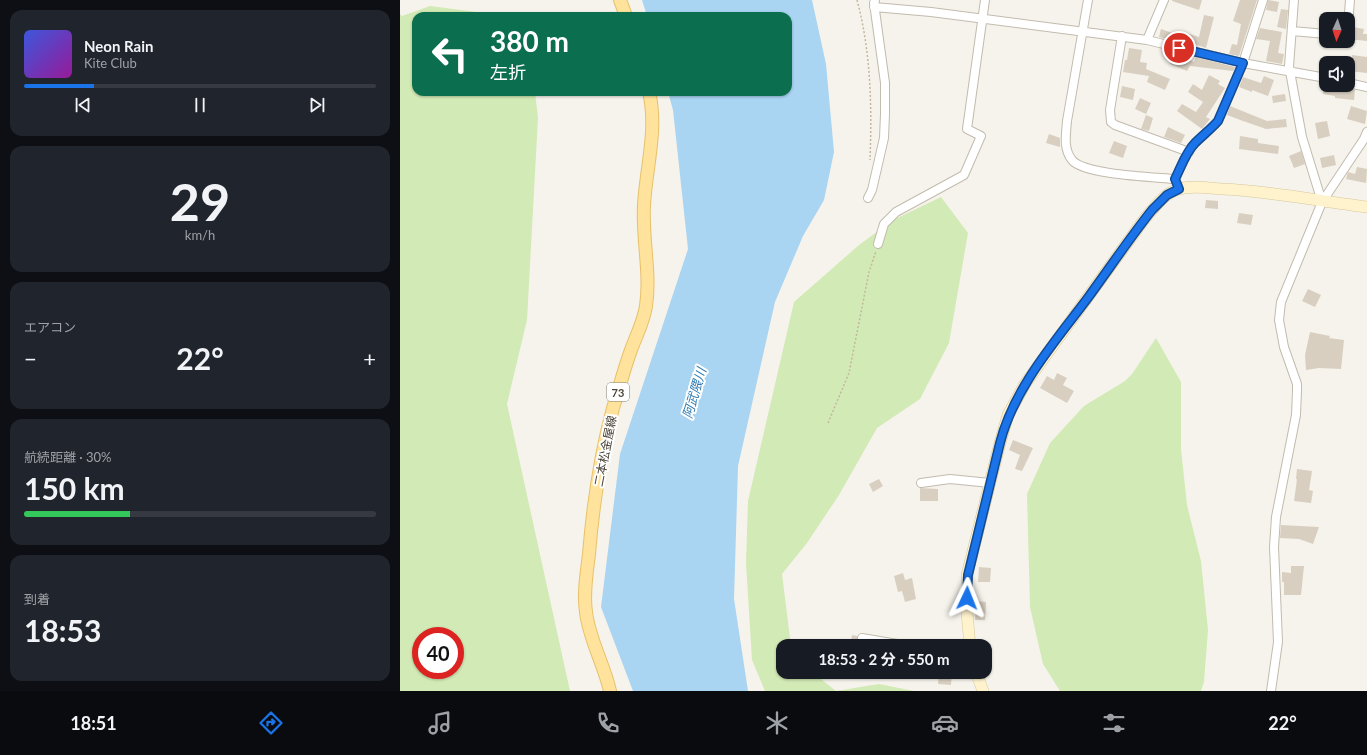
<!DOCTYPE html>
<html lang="ja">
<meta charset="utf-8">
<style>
body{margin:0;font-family:Lato,"Noto Sans JP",sans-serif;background:#20242c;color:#f1f3f6;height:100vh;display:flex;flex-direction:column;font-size:15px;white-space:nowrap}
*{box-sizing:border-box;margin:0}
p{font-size:13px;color:#9ea1a6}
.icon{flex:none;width:22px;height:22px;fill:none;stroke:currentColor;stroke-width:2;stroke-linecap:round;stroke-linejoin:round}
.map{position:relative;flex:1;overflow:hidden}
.drawer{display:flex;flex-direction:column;gap:10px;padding:10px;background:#0d0f14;width:400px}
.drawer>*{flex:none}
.top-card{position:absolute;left:12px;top:12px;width:380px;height:84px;border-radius:12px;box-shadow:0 1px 3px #0004;background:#0b6e4f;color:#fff;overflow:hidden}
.needle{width:26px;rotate:183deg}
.controls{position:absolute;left:919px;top:12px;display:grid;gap:8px}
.controls a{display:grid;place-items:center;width:36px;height:36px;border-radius:8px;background:#171b24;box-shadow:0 1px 3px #0004;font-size:20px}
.speed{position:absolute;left:12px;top:627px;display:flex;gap:8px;font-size:20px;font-weight:700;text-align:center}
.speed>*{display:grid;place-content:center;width:52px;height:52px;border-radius:50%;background:#171b24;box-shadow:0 1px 3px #0004;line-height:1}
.speed .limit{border:6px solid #d22;background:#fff;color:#111}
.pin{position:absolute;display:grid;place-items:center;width:34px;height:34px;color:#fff;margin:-17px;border:2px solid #fff;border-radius:50%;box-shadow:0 1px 4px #0007}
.me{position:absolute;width:44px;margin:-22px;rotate:2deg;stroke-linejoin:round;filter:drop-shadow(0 0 3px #0008)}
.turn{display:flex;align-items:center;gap:14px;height:84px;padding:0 12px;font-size:18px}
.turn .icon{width:52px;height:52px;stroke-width:2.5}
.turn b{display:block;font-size:28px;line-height:34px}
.big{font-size:30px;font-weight:700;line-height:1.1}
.drawer .card{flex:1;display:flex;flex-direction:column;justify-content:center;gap:6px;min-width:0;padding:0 14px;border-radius:12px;background:#20242c}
.drawer .dial{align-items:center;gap:0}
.dial b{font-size:52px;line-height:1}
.song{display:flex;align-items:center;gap:12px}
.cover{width:48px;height:48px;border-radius:6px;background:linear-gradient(135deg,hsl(230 70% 55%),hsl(300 70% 35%))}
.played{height:4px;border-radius:2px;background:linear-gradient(90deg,#1a73e8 20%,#363941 20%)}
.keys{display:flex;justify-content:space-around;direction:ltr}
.heat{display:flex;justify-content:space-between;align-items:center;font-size:22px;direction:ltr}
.charge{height:6px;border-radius:3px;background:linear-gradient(90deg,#34c759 30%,#363941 0)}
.trip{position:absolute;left:376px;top:639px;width:216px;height:40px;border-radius:12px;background:#171b24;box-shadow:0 1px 3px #0004;font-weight:700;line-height:40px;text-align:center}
.tabs{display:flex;height:64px;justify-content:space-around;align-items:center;background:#090b0e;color:#9ea1a6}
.tabs .icon{width:28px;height:28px}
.tabs .current{color:#1a73e8}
.tabs b{font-size:18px;color:#f1f3f6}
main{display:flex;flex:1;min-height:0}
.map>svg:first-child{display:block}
.green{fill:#d2eab5;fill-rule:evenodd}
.water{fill:#a9d4f2}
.building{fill:#d8cfc1}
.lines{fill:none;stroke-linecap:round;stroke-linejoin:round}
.street-casing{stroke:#c2bbae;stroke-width:10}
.secondary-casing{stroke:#d6c79b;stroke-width:12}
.primary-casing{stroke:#e6c16a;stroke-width:14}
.path{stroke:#c4b79f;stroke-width:1.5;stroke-dasharray:2 2;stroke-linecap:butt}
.street{stroke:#fff;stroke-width:8}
.secondary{stroke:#fff3cd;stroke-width:11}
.primary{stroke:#ffe39c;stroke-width:12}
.route-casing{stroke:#114b97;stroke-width:10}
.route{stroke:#1a73e8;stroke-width:7}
.labels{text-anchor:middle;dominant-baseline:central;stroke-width:4;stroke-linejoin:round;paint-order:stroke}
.shield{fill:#fff;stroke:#817c74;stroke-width:1}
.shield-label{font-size:11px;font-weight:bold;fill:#4b4439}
.street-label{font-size:12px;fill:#4b4439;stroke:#fff}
.water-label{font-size:13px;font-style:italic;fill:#2e7ab2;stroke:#fff}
</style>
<main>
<section class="drawer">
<div class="card">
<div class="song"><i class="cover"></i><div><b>Neon Rain</b><p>Kite Club</p></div></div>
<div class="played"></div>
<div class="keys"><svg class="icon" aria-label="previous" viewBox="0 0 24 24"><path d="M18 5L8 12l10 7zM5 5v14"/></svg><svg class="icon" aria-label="pause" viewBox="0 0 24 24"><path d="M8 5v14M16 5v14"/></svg><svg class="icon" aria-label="next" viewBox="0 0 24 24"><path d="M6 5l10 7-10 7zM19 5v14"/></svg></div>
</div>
<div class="card dial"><b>29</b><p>km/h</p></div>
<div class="card"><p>エアコン</p>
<div class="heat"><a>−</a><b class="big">22°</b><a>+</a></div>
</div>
<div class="card"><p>航続距離 · 30%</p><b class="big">150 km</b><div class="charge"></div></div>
<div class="card"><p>到着</p><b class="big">18:53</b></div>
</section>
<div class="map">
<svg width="967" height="691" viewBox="0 0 967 691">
<rect width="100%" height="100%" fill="#f6f3ec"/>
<path class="green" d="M30 6 108 16H16V92H135L138 118 127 320 107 404 170 691H0V14L2 16ZM21 636H55V670H21Z
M541 197 568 233 549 343 520 399 477 428 439 495 407 543 382 574 391 646H383V672H412L436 691 479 684 514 691H365L352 660 346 563 348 501 394 302 459 245 493 220Z
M756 338 781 382V449L787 505 801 561 808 630 804 682 801 691H660L643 664 630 607 627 494 650 443 684 406 725 381 732 374Z"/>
<path class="water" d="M242 0H412L426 64 434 152 424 200 403 236 375 302 338 466 334 599 348 691H233L201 607 220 454 288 249 273 110 268 92H388V16H247Z"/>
<path class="building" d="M772 0H802L799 10 772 1Z
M840 0H857L839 56 829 54 832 44 837 45 841 24 833 21Z
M868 0 879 2 877 12 866 10Z
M881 9 888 10 886 29 877 27Z
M804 15 814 17 806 48 778 39 780 31 799 37Z
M953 27 964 29 963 34H967V41L948 39 949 31Z
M860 28 882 32 878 53 884 54 882 64 866 61 870 41 856 39Z
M761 29 775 34 773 40 759 37Z
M729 48 742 50 740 62 747 63 746 69 770 79 765 90 747 82 749 76 723 72 725 60H727Z
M774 53 794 62 796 57 835 67V68L833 71 790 66 787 71 770 64Z
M952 55 967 57V73L948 71 949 63 951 64Z
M809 75 820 81 818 84 825 88 806 117 810 119 802 129 777 111 782 104 796 112 803 102 788 92 793 84 802 90Z
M864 76 874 80 868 96 852 90V92L839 87 843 77 861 83Z
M924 85H932V87L955 90 954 100 935 98V96L923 94Z
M722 86 735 89 733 100 720 97Z
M885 94 886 101 873 103 872 96Z
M740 98 751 103 746 114 735 109Z
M830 106 867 121 886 119 887 127 866 129 843 121 827 115Z
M951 106 967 111 965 124 947 119Z
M746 115 753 118 749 131 741 129Z
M927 121 930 136 918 139 915 123Z
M768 127 785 135 781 143 764 137Z
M649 134 660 138V147L646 143Z
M840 136 858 139V143L879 146 878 154 839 149Z
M714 141 727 146 723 158 709 153Z
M901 151 905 164 894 168 889 156Z
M934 155 936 165 922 168 920 158Z
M957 167 967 169 966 183 946 179 948 172 955 174Z
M806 200 818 201V209L805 208Z
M839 213 853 215 851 225 837 223Z
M908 289 921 295 915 307 902 301Z
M910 332 930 336 929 338 944 340 941 369 919 368 906 370 905 355Z
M657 373 667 378 663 385 674 391 667 403 640 388 647 376 654 380Z
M613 440 633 448 622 471 615 469 620 455 609 450Z
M897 469 912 471 909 490 913 491 911 503 894 501 897 479H896Z
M479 479 483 486 473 492 469 484Z
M520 488 538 489V501H520Z
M881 525 919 527 913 544 899 539 880 538Z
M891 566H904L901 595H884V582H882V572L891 573Z
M579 567 591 568 590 582H578Z
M503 573 505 580 512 578 516 599 505 602 502 591 498 592 494 576Z
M576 601 586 602 585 620H575Z
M452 635 457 636V640L459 643V646H435L436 639 451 641Z
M539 672H552L551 685 538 684Z"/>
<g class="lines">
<defs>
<path id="street" d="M475 0 474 7 531 12 747 40 843 63 926 78
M688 0 667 121C666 134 663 149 672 160 684 175 755 177 775 179 781 167 786 152 795 143 803 135 811 129 818 121L843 63 863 0
M894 0 889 66 902 137 922 202
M948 26 950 0
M892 31 926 34
M722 36 710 110 711 122 715 125 789 152
M747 40 764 0
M948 83 967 87
M468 198 472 190 484 138 485 114V83L474 3
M478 244 484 224 496 212 564 175 581 136 567 129 585 0
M521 483 550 479 590 483
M462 638 509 646
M871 691 878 642 874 547 876 517 896 415 897 391V384L884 347 879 320 881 302 922 202 964 139 967 132"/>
<path id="secondary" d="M570 646 567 613V575L600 443 608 415 625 384 743 221C753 209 764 193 779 189 793 185 808 188 822 189 870 191 919 201 967 207
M576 672 583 691"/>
<path id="primary" d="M220 0 226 16
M210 691C204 664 189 639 186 612 183 593 187 572 189 554 193 505 200 456 213 408 219 389 224 369 231 350 236 336 244 321 246 306 251 273 242 239 244 205 246 168 258 129 249 92"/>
</defs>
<use href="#street" class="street-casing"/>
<use href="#secondary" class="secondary-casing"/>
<use href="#primary" class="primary-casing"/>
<path class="path" d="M457 0C471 52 472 107 470 160
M428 423 449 373 469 272 476 251"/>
<use href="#street" class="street"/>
<use href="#secondary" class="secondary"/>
<use href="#primary" class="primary"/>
</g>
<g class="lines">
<defs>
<path id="route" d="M567 598 568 575 600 443C614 388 654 343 687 299 709 269 729 239 752 210L767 195 779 189 775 179C781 167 786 152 795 143 803 135 811 129 818 121L843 63 779 48"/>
</defs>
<use href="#route" class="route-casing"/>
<use href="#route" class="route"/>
</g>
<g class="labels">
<rect class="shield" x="207" y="383" width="22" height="18" rx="3"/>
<g class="shield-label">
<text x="218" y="392">73</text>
</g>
<g class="street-label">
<text transform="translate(205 451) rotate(-79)">二本松金屋線</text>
</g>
<g class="water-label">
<text transform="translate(294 393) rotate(-73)">阿武隈川</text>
</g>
</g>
</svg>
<div class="controls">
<a><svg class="needle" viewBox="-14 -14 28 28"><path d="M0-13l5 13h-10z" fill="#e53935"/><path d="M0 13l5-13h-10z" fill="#9ea1a6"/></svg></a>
<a><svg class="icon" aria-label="sound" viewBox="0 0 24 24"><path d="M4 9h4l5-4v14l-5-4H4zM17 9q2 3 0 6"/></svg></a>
</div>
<div class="speed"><div class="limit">40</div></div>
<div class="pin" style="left:779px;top:48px;background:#d93025"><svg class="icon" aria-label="arrive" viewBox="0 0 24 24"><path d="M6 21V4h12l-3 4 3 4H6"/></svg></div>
<svg class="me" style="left:567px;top:598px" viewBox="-20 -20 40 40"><path d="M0-17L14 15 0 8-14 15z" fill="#1a73e8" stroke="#fff" stroke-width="4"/></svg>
<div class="trip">18:53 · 2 分 · 550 m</div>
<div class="top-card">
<div class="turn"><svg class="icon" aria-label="left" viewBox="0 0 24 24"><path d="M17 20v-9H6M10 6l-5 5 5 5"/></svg><div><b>380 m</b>左折</div></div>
</div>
</div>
</main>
<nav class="tabs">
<b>18:51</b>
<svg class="icon current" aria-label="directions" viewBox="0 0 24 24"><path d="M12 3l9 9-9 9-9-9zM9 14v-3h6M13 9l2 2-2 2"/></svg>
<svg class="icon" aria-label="music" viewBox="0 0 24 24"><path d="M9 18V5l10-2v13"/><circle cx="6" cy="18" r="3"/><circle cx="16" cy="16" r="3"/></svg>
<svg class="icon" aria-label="phone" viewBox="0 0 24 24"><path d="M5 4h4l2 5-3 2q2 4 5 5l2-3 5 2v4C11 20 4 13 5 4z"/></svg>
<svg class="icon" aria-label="climate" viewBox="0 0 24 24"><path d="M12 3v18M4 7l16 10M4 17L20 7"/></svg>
<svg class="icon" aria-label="car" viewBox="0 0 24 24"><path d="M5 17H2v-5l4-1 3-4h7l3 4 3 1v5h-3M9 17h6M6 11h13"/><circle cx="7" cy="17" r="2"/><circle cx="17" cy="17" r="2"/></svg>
<svg class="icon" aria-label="filters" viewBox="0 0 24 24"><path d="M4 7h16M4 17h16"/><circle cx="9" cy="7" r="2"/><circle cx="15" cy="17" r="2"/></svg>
<b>22°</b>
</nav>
